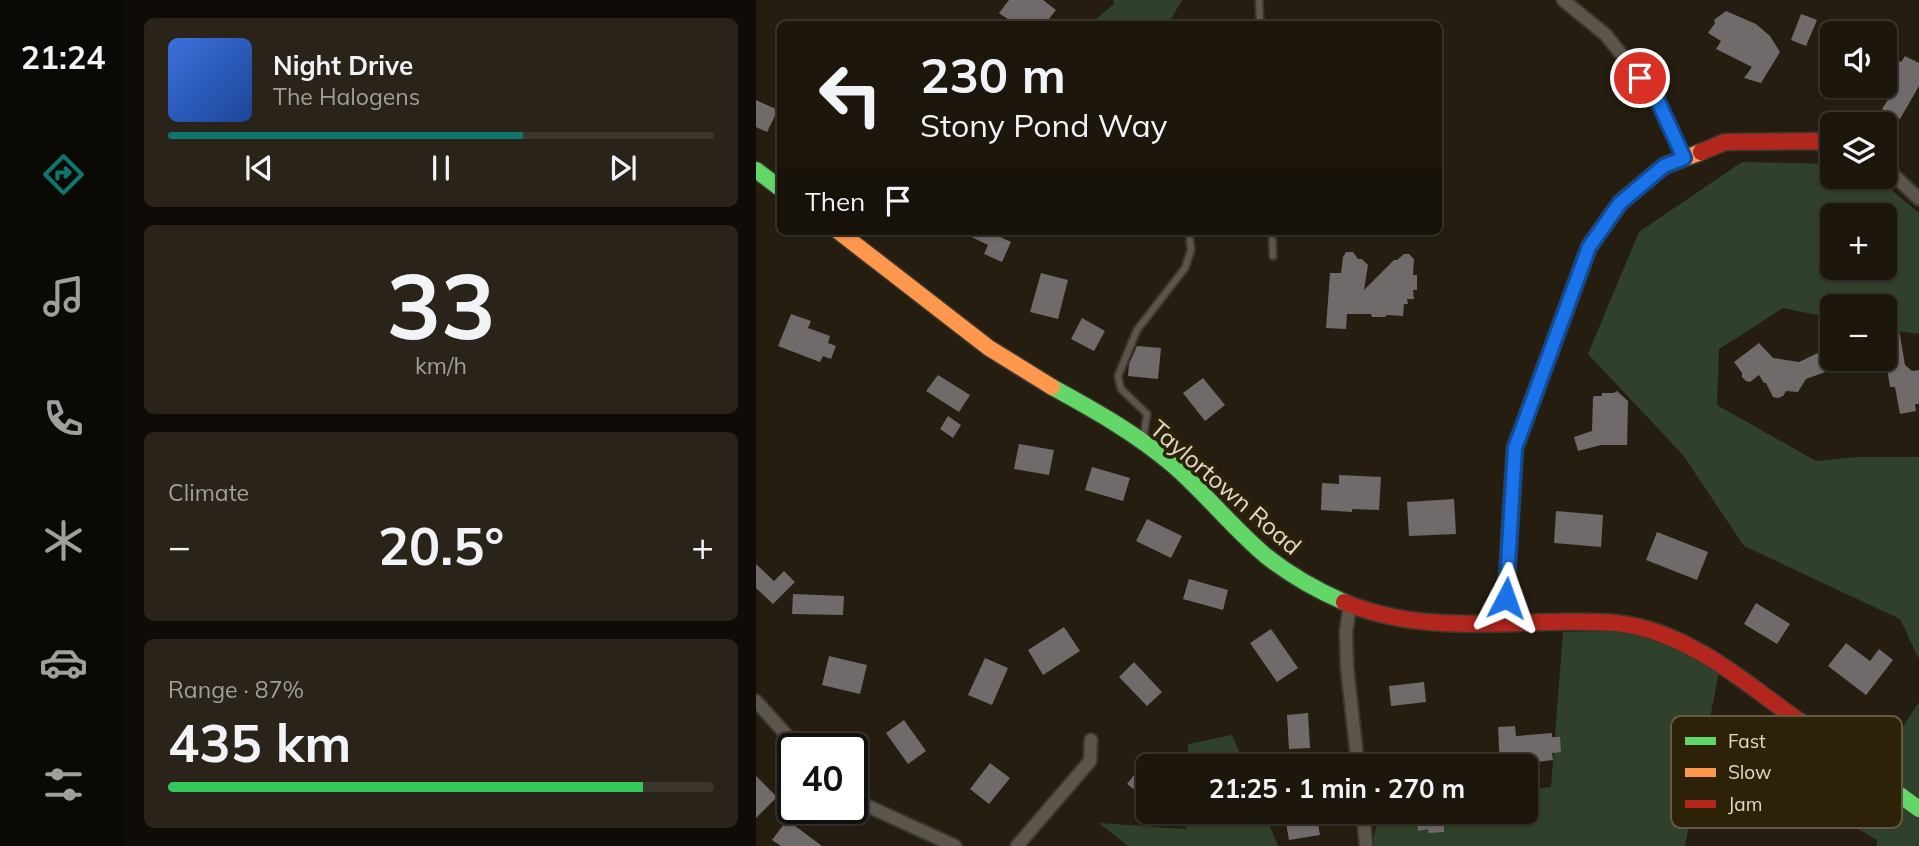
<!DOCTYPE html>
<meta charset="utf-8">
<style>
body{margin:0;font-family:Mulish,sans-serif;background:#29231a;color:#f1f3f6;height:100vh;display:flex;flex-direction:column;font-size:26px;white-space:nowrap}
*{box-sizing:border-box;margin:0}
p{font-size:23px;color:#a09f9d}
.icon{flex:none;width:38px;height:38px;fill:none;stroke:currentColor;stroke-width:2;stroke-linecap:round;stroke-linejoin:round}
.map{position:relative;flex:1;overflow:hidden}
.sheet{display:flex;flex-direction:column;gap:18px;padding:18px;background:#0f0c07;width:630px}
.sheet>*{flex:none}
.top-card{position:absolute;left:21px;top:21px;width:665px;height:214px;border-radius:10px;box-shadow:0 2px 5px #0004,0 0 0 2px #3a352d;background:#1c160c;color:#f1f3f6;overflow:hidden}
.tools{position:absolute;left:1064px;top:21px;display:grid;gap:14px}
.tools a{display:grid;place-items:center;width:77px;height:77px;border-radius:10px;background:#1c160c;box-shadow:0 2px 5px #0004,0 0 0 2px #3a352d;font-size:35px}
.speed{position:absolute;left:21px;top:733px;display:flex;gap:14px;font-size:35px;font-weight:700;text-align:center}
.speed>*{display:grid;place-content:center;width:91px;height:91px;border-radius:50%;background:#1c160c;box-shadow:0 2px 5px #0004,0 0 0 2px #3a352d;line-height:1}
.speed .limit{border:4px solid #111;border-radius:10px;background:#fff;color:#111}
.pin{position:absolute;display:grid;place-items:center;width:60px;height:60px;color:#fff;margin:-30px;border:4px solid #fff;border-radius:50%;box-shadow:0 2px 7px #0007}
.me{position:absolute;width:77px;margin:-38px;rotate:4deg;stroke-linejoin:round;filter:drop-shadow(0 0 5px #0008)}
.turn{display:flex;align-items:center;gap:24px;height:147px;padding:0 28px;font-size:32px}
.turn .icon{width:91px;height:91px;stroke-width:2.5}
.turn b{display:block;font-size:49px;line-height:60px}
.then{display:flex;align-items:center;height:66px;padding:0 28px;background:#0003;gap:14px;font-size:26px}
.big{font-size:52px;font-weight:700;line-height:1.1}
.sheet .tile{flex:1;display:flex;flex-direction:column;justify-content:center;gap:10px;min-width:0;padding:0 24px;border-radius:10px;background:#29231a}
.sheet .dial{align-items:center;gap:0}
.dial b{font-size:91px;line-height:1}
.song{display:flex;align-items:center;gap:21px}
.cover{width:84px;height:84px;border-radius:10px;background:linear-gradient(135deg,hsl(220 70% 55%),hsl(220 70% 35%))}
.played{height:7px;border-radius:4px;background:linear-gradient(90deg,#0f766e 65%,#3a352d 65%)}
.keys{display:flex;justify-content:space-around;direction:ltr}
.heat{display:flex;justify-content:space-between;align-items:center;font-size:38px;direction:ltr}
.charge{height:10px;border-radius:5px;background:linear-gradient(90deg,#34c759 87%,#3a352d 0)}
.trip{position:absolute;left:380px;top:754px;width:402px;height:70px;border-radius:10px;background:#1c160c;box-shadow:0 2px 5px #0004,0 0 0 2px #3a352d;font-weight:700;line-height:70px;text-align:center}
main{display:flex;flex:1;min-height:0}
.tab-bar{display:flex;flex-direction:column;width:126px;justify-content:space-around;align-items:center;background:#0b0905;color:#a09f9d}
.tab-bar .icon{width:49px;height:49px}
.tab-bar .on{color:#0f766e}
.tab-bar b{font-size:32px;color:#f1f3f6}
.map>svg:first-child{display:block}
.green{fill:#30412b;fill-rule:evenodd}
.building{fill:#706a6a}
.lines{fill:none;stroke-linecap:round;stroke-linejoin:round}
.lane-casing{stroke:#3c372e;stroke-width:10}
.street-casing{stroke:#3c372e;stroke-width:16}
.fast-casing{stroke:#3c372e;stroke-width:19}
.slow-casing{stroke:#3c372e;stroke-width:19}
.jam-casing{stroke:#3c372e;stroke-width:19}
.lane{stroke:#5b554b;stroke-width:6}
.street{stroke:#5b554b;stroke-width:12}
.fast{stroke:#63d668;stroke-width:16}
.slow{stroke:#ff974d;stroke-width:16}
.jam{stroke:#b3261e;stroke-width:16}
.route-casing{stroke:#114b97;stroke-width:18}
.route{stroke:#1a73e8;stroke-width:12}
.labels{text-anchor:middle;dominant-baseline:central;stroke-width:7;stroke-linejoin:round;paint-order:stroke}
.street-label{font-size:24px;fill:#e0d9cb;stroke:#2d2208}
.key{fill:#2d2208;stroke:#635942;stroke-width:2}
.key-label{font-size:19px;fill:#e0d9cb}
</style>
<main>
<nav class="tab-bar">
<b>21:24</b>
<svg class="icon on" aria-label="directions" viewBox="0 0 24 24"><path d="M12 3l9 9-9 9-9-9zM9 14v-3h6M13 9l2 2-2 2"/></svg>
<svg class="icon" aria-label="music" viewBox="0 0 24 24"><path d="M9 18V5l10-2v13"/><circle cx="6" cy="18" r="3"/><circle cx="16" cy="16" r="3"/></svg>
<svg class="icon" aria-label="phone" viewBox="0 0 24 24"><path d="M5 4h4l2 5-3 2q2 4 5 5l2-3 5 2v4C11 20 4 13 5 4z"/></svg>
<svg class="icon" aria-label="climate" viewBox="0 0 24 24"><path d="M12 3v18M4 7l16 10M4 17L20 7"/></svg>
<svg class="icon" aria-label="car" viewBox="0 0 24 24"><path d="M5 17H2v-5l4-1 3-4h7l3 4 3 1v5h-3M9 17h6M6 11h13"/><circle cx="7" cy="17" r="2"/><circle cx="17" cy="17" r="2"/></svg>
<svg class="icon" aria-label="filters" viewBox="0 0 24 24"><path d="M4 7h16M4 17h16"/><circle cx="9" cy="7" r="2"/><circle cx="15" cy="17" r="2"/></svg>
</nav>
<section class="sheet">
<div class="tile">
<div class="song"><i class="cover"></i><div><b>Night Drive</b><p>The Halogens</p></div></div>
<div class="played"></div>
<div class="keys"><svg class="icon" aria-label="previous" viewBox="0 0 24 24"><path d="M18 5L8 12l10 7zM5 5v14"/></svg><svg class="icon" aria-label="pause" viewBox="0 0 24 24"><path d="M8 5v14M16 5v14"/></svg><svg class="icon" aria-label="next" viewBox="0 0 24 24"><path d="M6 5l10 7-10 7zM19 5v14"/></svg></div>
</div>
<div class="tile dial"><b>33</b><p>km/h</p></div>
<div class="tile"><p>Climate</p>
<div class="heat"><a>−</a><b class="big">20.5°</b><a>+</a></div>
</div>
<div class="tile"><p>Range · 87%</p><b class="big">435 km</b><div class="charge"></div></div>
</section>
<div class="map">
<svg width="1163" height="846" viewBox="0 0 1163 846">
<rect width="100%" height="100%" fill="#251e10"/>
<path class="green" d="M357 0H426L412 24H334L358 4Z
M986 162 1076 164V177H1120L1163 213V334L1129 329V306H1076V318L1027 308 963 349 961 405 1060 461 1102 457H1163V659L1144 619 988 546 927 455 832 354 883 232ZM1076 215H1129V268H1076Z
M889 630 964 667 929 846H616L623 812H770V790L795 787 807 632Z
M1163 702V846H1121V840L1066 808V739L1116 774Z
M476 735 489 766H432V744Z
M431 812H508L522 846H372L343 823 430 829Z"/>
<path class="building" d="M253 0H287L300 10 289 24H259L243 13Z
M970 11 1000 24 1014 36 1024 52 1005 83 988 78 996 67 960 49 965 41 952 33 959 23 958 20Z
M1045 14 1061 20 1050 46 1035 40Z
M1129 53 1145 62 1149 56 1163 63V86L1144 119 1126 109 1135 95 1129 91Z
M0 100 22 110 11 132 0 127Z
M203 231H242L240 235 255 242 246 262 228 254 232 245Z
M590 252H597L602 259H606L612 265 608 290 638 260H641L648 254H653L658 259 657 275H661V290H657L658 299H651L652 304H648L647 316 631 315 629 317H616L615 314H591L590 329 570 328 574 273H585L587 257Z
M285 273 312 280 302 319 274 312Z
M35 314 55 321 52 328 74 336 72 343 80 346 75 359 67 356 64 362 22 346Z
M326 318 349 331 338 351 315 339Z
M1143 330 1149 365 1156 371 1163 370V404H1159L1160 411 1144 414 1139 387H1134L1129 355V333Z
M1003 343 1017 358 1043 362 1068 350 1075 370 1050 379 1042 392 1030 391 1027 396 1022 398 1017 397 1010 383H1008L1003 375 994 382 990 381 986 377V373L978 362Z
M381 346 405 348 402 379 372 376 373 364Z
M182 375 214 395 203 412 170 391Z
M447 378 469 405 449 421 427 393Z
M861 391 872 401 871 445H845L822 451 818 437 836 431 837 398 838 396H846V393H858Z
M192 416 205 425 197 438 184 429Z
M263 444 298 450 293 475 258 469Z
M336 467 374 478 367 501 329 490Z
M583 475 625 477 623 510 596 509V512L565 510 566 483 583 484Z
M698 499 700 534 653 536 651 502Z
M800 511 847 515 845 547 798 543Z
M391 519 426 536 415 558 380 541Z
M901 532 952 552 941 580 890 560Z
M0 564 18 581 28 571 39 582 17 604 0 588Z
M433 579 472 590 467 610 427 599Z
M37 594 88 596 87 615 36 614Z
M1000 603 1034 624 1021 644 988 624Z
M308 627 324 651 287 675 272 650Z
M515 629 542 668 521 682 494 643Z
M1090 643 1114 661 1123 649 1137 660 1110 695 1072 666Z
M73 656 111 665 104 694 66 685Z
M229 658 252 668 236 705 212 695Z
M378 662 406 692 391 706 363 677Z
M668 682 670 702 635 706 633 686Z
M552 713 554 748 533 749 531 715Z
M148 720 170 751 152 764 130 733Z
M759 726 760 736 796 733V737H804L805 752 796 753 797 760 772 763V766H744L742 727Z
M395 753 413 766H392V800L371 784Z
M234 763 254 778 233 804 214 789Z
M0 776 21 797 0 818Z
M528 812H560L564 835 533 840Z
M660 812H688V832L673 833 672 829 662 831Z
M31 820 66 846H25L16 840Z"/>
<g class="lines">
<defs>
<path id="lane" d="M503 0 504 24
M516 231 517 256
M387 439 391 414 365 389 362 376 381 330 429 268 435 250 433 231"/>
<path id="street" d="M807 0 850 35 901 99 928 158
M1129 167 1163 199
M594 605 590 632 591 667 602 766
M0 701 43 749
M96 799 199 846
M607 812 610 846
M261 846 334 761 335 740"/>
<path id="fast" d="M0 170 24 188
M296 387C338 410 381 434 418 466 450 494 477 528 510 556 534 575 560 590 588 602
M1043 721 1163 809"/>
<path id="slow" d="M82 231 233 348 296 387
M748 623 759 448 833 247 864 203 908 166 945 152"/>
<path id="jam" d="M945 152 969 142 1060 141 1076 147
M588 602C654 630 724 624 793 622 821 622 851 620 879 626 942 640 992 685 1043 721"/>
</defs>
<use href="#lane" class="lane-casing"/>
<use href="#street" class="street-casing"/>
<use href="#fast" class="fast-casing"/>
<use href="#slow" class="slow-casing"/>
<use href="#jam" class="jam-casing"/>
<use href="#lane" class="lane"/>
<use href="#street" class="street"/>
<use href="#fast" class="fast"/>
<use href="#slow" class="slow"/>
<use href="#jam" class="jam"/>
</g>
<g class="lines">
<defs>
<path id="route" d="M750 598 759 448 833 247 864 203 908 166 928 158 901 99 884 78"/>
</defs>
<use href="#route" class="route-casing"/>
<use href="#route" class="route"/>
</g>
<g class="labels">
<g class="street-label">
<text transform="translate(470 487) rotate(41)">Taylortown Road</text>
</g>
</g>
<rect x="915" y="716" width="231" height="112" rx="10" class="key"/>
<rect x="929" y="737" width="31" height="8" fill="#63d668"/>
<rect x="929" y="768" width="31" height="9" fill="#ff974d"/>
<rect x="929" y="800" width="31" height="8" fill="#b3261e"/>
<g class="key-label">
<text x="972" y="748">Fast</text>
<text x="972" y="779">Slow</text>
<text x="972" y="811">Jam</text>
</g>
</svg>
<div class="tools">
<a><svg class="icon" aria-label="sound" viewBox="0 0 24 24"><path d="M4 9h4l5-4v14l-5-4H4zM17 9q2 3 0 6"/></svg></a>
<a><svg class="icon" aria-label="layers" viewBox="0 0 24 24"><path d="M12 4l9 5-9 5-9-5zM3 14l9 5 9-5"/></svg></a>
<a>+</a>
<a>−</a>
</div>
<div class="speed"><div class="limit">40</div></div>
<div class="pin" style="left:884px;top:78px;background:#d93025"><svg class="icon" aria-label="arrive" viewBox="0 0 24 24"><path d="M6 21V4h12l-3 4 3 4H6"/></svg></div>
<svg class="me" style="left:750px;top:598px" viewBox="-20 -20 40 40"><path d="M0-17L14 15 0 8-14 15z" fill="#1a73e8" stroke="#fff" stroke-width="4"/></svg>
<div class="trip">21:25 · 1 min · 270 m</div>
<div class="top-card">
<div class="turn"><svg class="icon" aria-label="left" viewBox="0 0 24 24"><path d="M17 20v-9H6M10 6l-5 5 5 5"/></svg><div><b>230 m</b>Stony Pond Way</div></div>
<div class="then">Then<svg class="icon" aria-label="arrive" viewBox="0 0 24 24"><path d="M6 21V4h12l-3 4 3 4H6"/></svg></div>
</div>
</div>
</main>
